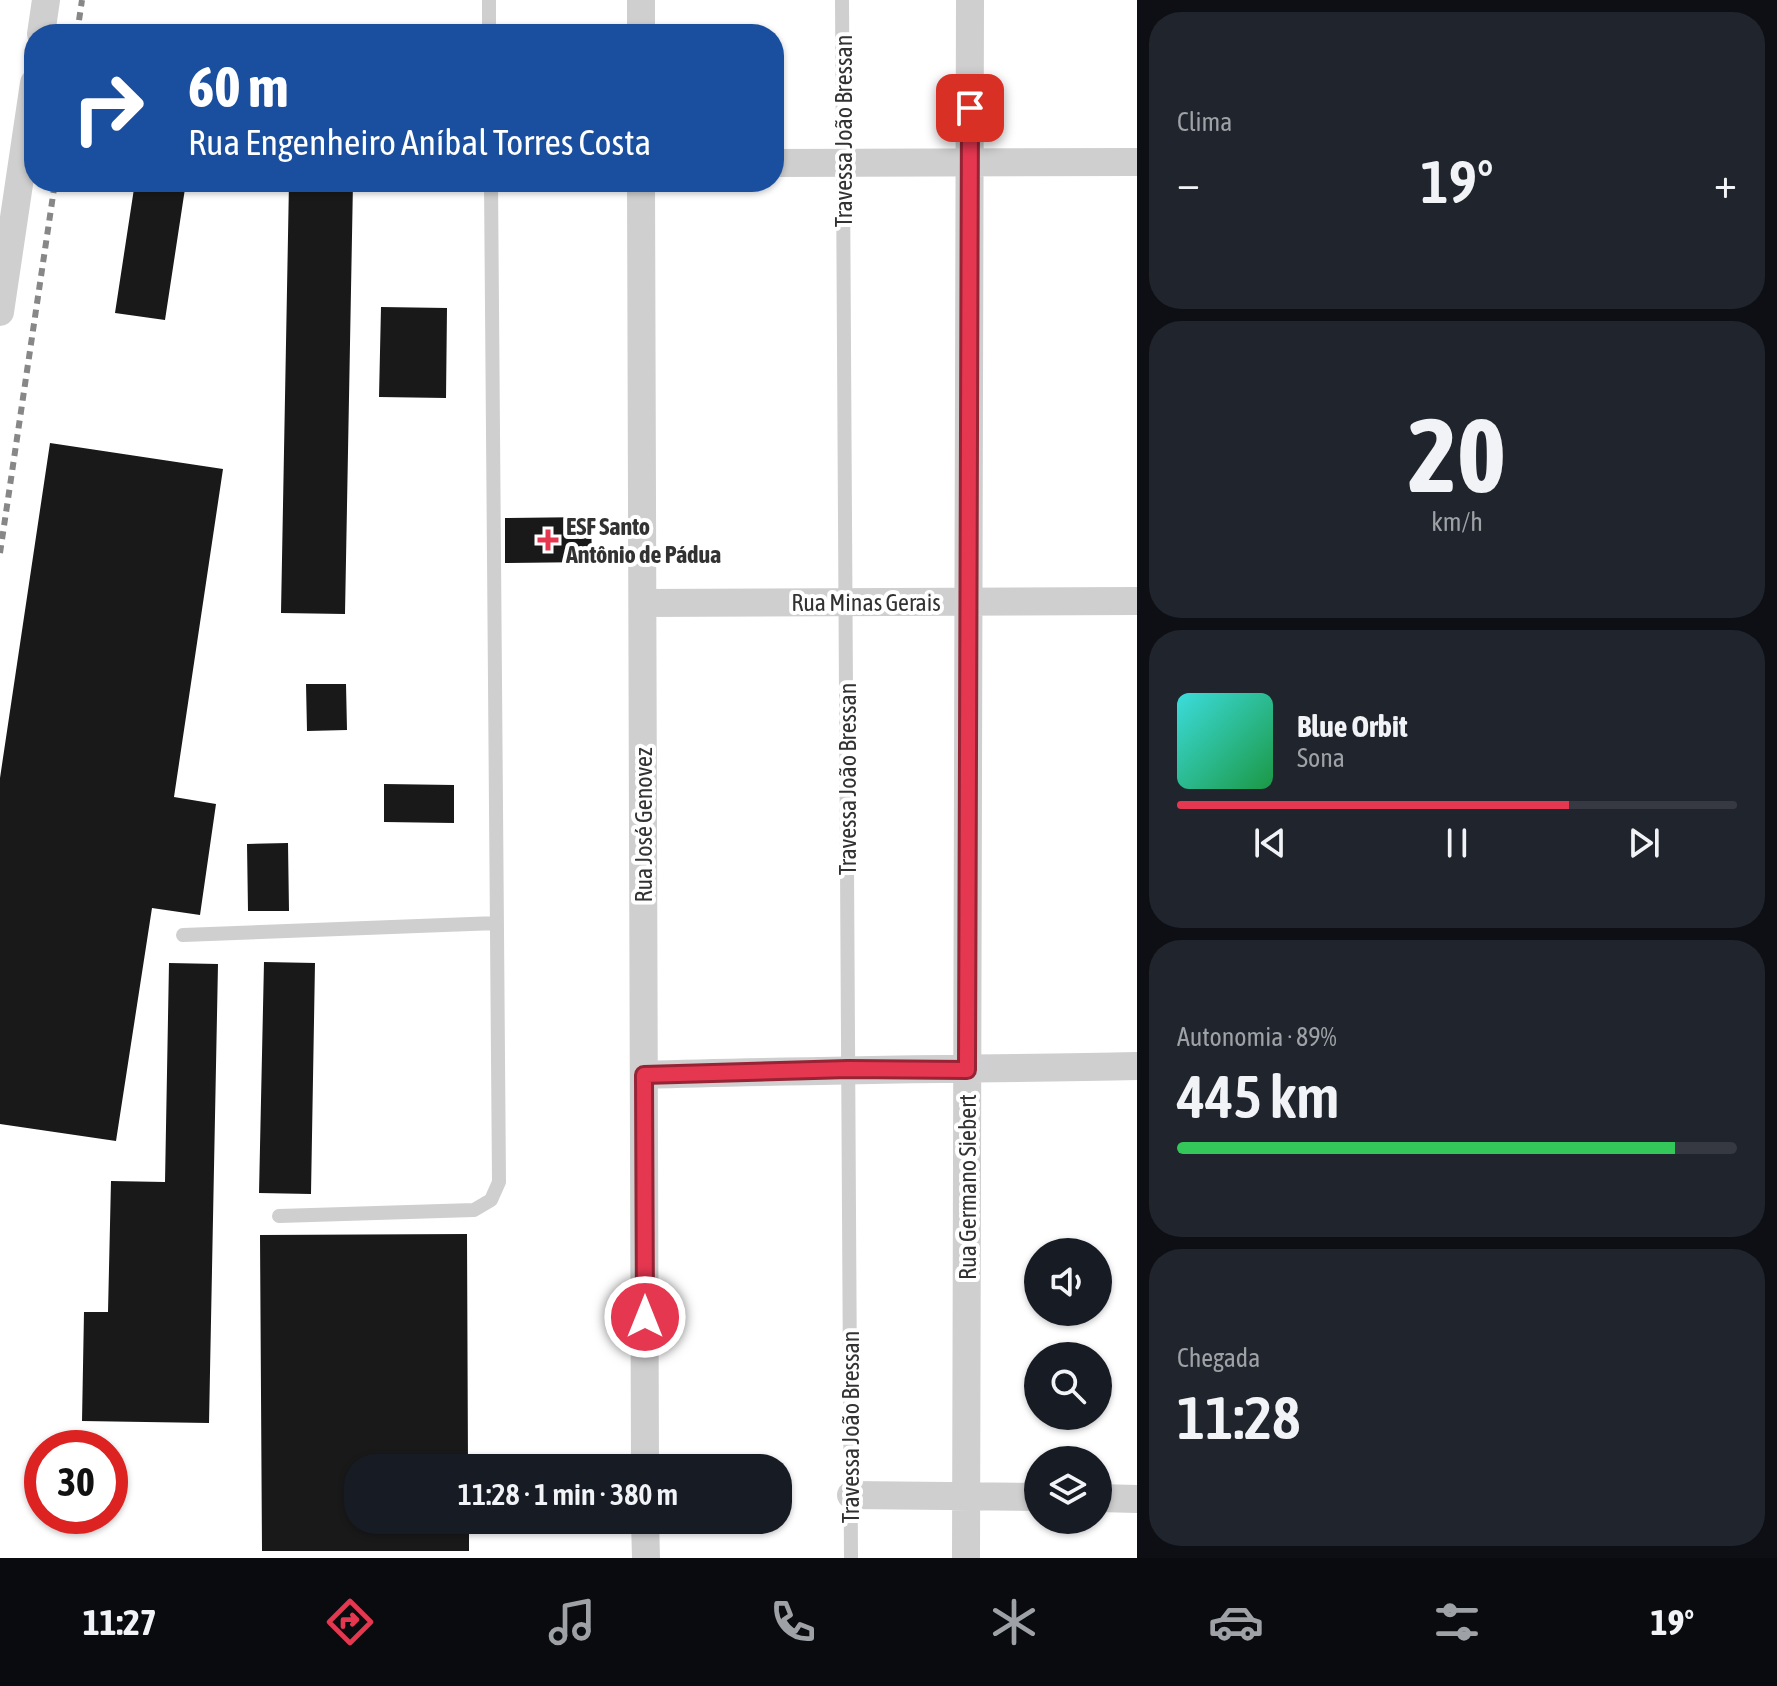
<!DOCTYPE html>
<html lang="pt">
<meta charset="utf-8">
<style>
body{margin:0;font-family:"Asap Condensed",sans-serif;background:#20242c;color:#f1f3f6;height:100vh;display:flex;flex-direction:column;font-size:30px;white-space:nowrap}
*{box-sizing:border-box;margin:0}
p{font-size:26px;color:#9ea1a6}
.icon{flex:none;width:44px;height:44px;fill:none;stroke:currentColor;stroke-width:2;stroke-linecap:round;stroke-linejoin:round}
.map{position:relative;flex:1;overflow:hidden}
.sheet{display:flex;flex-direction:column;gap:12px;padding:12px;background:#0d0f14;width:640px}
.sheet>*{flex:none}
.guide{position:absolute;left:24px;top:24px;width:760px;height:168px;border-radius:32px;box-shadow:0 2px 6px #0004;background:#1a4fa0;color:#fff;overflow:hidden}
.fabs{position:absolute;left:1024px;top:1238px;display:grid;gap:16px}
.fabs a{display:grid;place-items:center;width:88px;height:88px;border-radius:50%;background:#171b24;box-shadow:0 2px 6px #0004;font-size:40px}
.speed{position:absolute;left:24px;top:1430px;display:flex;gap:16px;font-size:40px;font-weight:700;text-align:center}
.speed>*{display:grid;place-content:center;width:104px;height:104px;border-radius:50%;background:#171b24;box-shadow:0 2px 6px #0004;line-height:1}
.speed .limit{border:12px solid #d22;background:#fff;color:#111}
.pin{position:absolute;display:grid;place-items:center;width:68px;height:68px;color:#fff;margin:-34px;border-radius:16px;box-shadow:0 4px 12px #0006}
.me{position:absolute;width:88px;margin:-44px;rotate:0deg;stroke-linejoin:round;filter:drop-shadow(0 0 6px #0008)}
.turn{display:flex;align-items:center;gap:28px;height:168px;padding:0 32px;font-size:36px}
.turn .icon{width:104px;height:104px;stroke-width:2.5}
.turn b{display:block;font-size:56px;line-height:68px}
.big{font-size:60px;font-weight:600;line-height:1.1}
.sheet .widget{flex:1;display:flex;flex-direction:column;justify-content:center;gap:12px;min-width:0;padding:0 28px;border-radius:32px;background:#20242c}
.sheet .dial{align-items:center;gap:0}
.dial b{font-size:104px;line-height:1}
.song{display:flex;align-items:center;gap:24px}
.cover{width:96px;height:96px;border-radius:12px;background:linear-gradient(135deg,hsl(180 70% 55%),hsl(140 70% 35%))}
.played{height:8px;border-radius:4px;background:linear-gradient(90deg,#e63751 70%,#363941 70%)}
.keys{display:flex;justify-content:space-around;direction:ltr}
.heat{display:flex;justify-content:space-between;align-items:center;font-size:44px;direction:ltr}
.charge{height:12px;border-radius:6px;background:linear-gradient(90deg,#34c759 89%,#363941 0)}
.trip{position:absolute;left:344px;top:1454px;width:448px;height:80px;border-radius:32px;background:#171b24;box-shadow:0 2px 6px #0004;font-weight:600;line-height:80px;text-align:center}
.dock{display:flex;height:128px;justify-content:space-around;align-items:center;background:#090b0e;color:#9ea1a6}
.dock .icon{width:56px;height:56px}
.dock .active{color:#e63751}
.dock b{font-size:36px;color:#f1f3f6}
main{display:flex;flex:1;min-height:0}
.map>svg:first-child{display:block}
.building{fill:#191919}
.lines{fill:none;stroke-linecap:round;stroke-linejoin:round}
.lane{stroke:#cfcfcf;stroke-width:14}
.street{stroke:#cfcfcf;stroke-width:28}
.rail{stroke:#878787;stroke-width:6;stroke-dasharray:8 6;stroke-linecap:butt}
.route-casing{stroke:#962435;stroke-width:20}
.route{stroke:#e63751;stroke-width:14}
.poi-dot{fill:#e63751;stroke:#fff;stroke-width:3}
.labels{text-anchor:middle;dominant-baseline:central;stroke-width:8;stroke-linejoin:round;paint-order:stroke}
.street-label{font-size:24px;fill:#323232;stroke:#fff}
.poi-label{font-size:24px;font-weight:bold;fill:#323232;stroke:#fff;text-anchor:start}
</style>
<main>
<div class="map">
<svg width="1137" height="1558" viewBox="0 0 1137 1558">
<rect width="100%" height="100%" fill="#fff"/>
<path class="building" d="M135 182H186L165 320 115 313Z
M289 182H353L345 614 281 613Z
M381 307 447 308 446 398 379 397Z
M50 443 223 469 174 797 216 804 200 915 152 908 116 1141 0 1124V778Z
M591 517 592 562 505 563V518Z
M306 684H346L347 730 307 731Z
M384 784 454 785V823L384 822Z
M288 843 289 911H248L247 844Z
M264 962 315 963 311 1194 259 1193Z
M169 963 218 964 209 1423 82 1421 84 1312H108L111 1181 165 1182Z
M467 1234 468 1468H358V1520H469V1551H262L260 1235Z"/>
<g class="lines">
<path class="lane" d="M489 0V34
M842 0 851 1558
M183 935 497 923
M279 1216 474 1210 491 1200 499 1182 491 182"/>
<path class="street" d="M641 0V34
M41 34 46 0
M774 163 1137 162
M641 182 645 1468
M0 312 34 83
M643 603 1137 601
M644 1075C808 1070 973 1069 1137 1066
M851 1495 1038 1497
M1098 1498 1137 1499
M645 1520 646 1558
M966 1558 970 0"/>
<path class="rail" d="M77 34 82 0
M0 553 55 182"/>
</g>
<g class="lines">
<defs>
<path id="route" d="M645 1317 644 1075 848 1069 967 1070 970 108"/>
</defs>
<use href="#route" class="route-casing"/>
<use href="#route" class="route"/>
</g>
<path class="poi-dot" d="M544 528h8v8h8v8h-8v8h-8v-8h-8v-8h8z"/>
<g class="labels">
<g class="street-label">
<text transform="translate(843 131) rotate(-90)">Travessa João Bressan</text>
<text x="866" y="602">Rua Minas Gerais</text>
<text transform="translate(847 779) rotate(-90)">Travessa João Bressan</text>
<text transform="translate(643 825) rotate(-90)">Rua José Genovez</text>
<text transform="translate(967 1187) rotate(-90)">Rua Germano Siebert</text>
<text transform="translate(850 1427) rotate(-90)">Travessa João Bressan</text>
</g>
<g class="poi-label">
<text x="566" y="526">ESF Santo<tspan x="566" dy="28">Antônio de Pádua</tspan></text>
</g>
</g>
</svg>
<div class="fabs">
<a><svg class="icon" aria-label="sound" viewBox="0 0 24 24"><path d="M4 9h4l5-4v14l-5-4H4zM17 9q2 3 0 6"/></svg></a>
<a><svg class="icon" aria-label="search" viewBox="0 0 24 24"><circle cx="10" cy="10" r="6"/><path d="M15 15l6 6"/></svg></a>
<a><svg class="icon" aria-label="layers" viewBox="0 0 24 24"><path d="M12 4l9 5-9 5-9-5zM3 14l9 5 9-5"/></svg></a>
</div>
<div class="speed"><div class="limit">30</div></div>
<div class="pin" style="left:970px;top:108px;background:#d93025"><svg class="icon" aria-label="arrive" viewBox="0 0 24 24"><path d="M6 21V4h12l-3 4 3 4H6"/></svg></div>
<svg class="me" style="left:645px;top:1317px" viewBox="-20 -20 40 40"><circle r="17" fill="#e63751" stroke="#fff" stroke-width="3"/><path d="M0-11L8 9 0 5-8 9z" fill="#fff"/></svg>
<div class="trip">11:28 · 1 min · 380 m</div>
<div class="guide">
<div class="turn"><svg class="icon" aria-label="right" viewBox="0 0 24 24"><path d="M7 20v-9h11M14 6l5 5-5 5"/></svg><div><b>60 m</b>Rua Engenheiro Aníbal Torres Costa</div></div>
</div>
</div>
<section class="sheet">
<div class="widget"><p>Clima</p>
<div class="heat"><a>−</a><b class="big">19°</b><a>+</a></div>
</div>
<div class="widget dial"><b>20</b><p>km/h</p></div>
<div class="widget">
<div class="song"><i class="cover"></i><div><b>Blue Orbit</b><p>Sona</p></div></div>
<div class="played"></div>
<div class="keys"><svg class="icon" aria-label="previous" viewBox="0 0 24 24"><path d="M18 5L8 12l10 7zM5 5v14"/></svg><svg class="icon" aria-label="pause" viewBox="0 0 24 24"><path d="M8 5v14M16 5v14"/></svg><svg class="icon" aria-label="next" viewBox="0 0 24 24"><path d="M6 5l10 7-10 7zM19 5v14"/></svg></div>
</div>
<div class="widget"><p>Autonomia · 89%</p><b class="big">445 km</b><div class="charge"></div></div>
<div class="widget"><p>Chegada</p><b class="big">11:28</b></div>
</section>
</main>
<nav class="dock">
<b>11:27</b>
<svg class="icon active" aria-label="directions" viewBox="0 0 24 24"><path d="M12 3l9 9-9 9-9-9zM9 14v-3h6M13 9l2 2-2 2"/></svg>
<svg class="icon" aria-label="music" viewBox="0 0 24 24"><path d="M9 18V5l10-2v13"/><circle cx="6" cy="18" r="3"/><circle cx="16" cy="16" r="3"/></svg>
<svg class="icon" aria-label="phone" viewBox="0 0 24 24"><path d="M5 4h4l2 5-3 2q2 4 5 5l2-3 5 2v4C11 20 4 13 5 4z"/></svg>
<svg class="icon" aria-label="climate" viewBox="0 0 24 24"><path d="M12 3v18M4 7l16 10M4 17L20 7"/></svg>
<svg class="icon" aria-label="car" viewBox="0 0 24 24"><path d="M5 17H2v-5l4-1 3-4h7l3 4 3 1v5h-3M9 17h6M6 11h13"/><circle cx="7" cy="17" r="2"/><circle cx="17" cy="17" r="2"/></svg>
<svg class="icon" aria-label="filters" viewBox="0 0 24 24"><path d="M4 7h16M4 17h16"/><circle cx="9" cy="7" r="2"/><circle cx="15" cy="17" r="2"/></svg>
<b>19°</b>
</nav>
